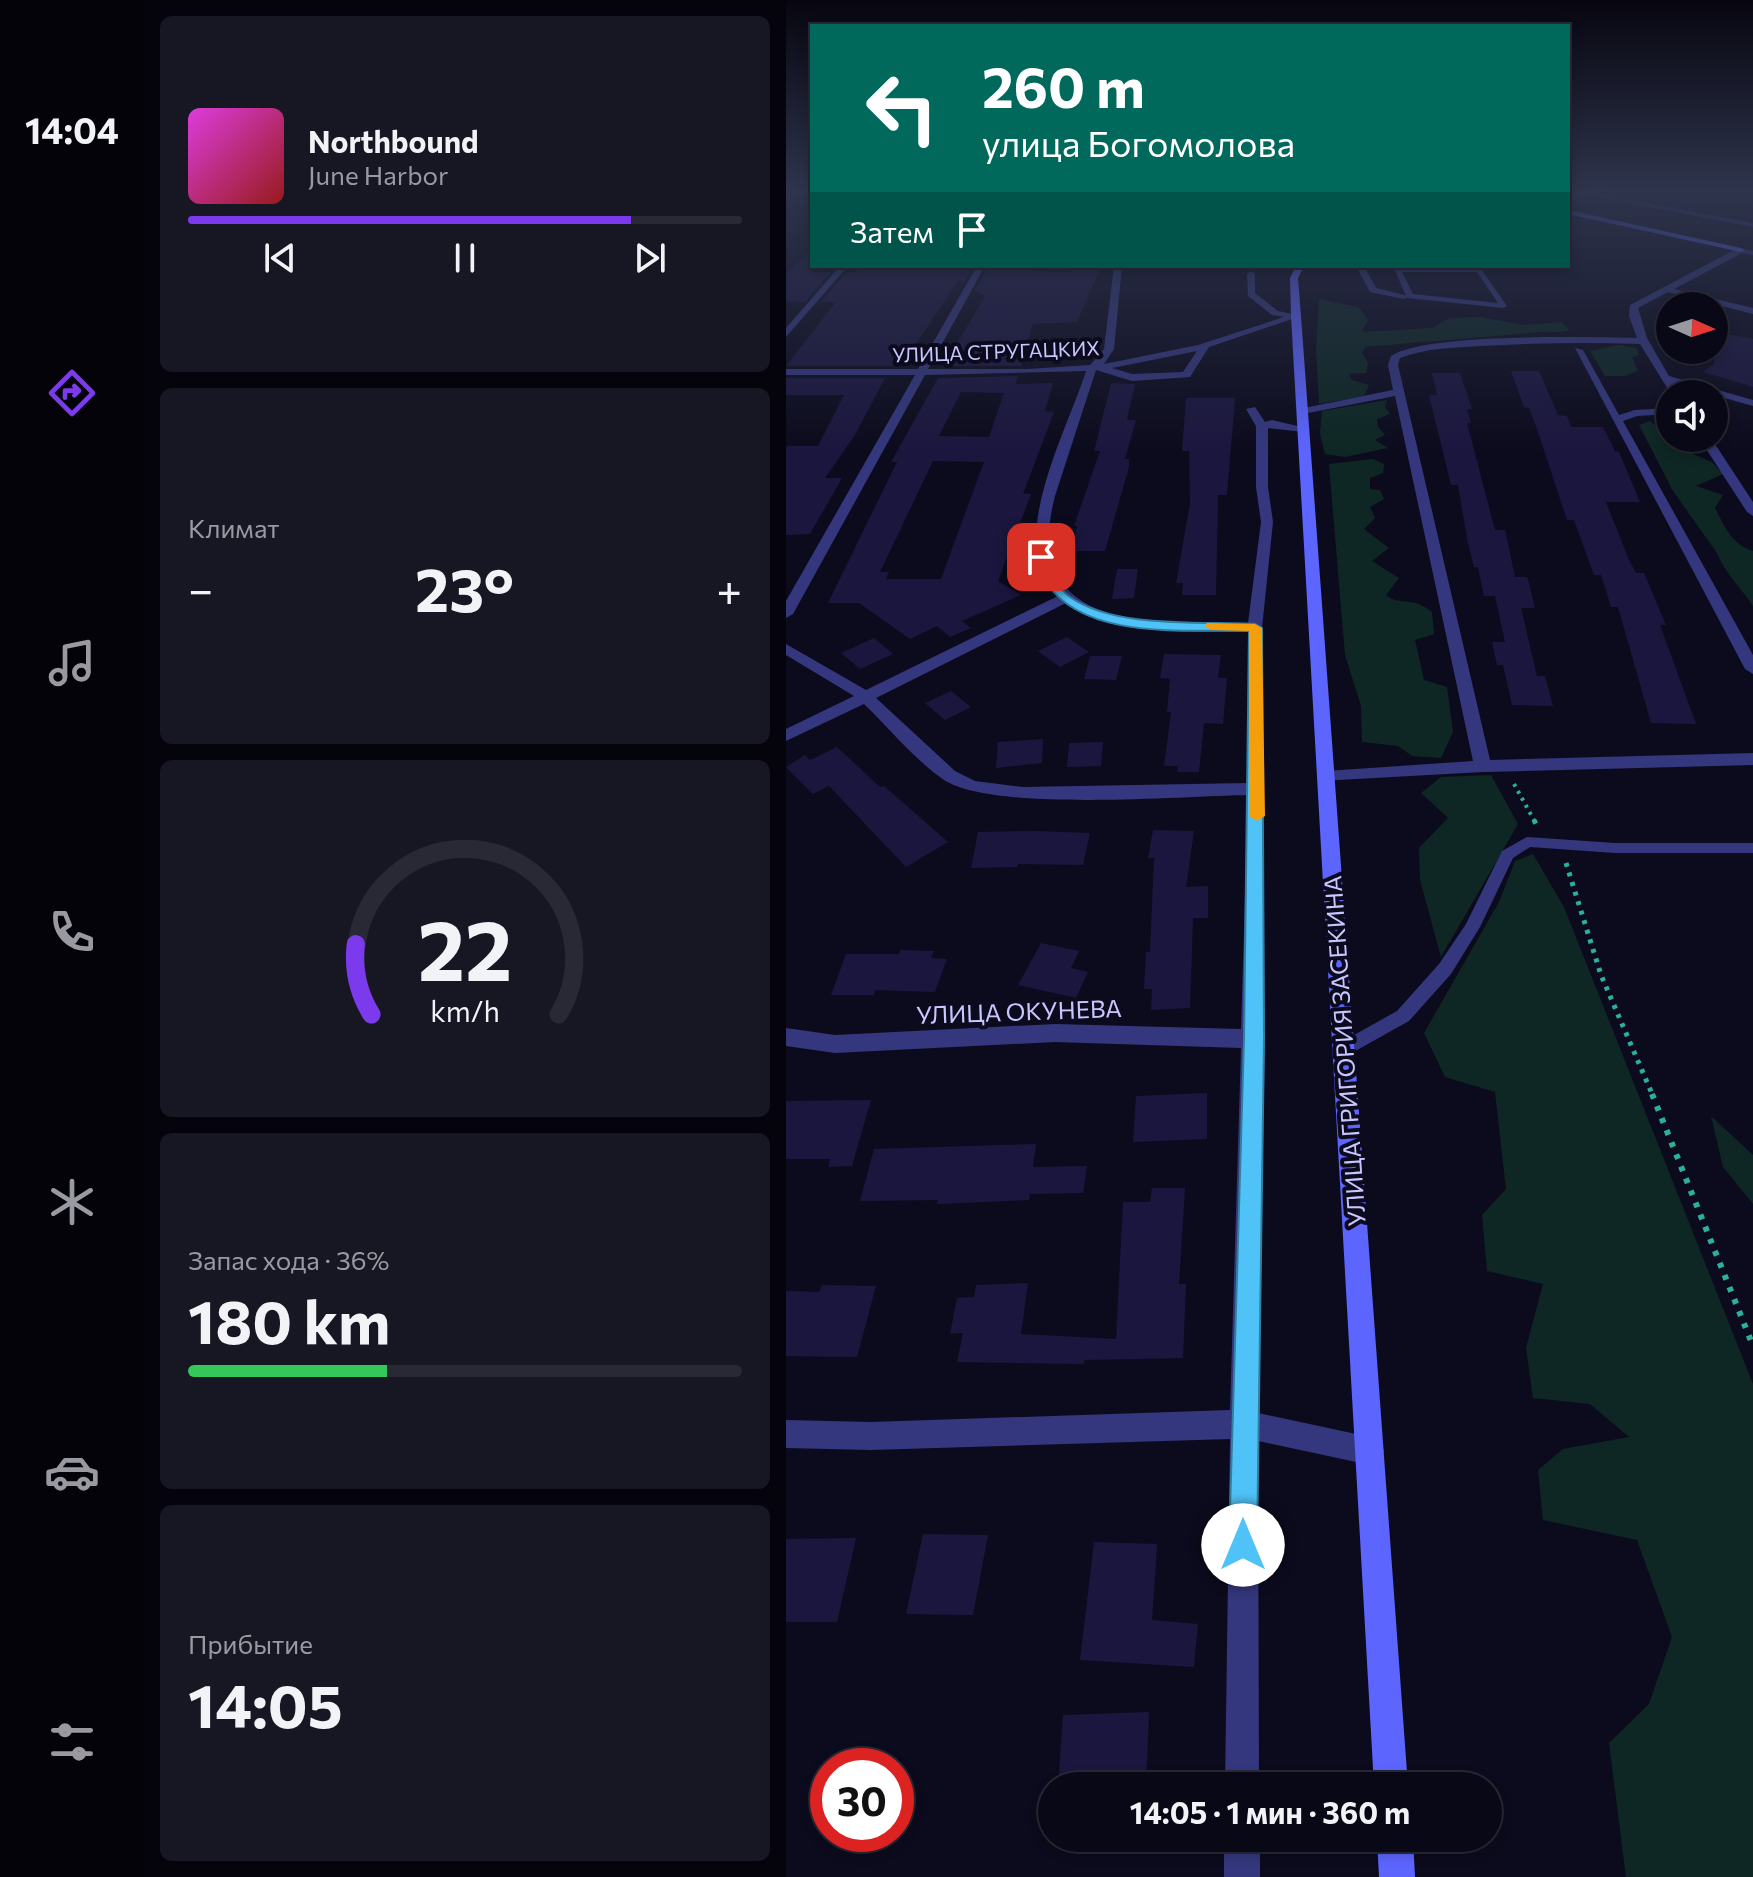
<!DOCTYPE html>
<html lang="ru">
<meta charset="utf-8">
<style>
body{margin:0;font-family:Commissioner,sans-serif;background:#171623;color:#f1f3f6;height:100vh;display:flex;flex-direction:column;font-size:30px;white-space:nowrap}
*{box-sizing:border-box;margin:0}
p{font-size:26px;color:#999aa1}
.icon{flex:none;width:44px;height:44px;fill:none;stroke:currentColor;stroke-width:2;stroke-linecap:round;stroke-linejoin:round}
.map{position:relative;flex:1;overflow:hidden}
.details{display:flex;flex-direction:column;gap:16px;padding:16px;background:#05040c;width:642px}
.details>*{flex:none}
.guide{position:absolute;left:24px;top:24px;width:760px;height:244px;border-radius:0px;box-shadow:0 4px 12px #0003,0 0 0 2px #292935;background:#00695c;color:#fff;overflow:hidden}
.needle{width:52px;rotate:93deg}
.fabs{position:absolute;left:870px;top:292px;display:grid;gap:16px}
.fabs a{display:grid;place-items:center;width:72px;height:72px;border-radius:50%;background:#090816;box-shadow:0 4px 12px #0003,0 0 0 2px #292935;font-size:40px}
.speed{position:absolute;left:24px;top:1748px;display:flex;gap:16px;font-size:40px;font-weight:700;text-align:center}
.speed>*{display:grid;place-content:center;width:104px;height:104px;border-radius:50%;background:#090816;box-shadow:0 4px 12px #0003,0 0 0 2px #292935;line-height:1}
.speed .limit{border:12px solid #d22;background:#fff;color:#111}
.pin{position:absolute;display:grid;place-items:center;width:68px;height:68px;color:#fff;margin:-34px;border-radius:16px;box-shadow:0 4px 12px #0006}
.me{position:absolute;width:88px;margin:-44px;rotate:0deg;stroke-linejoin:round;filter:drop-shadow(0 0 6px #0008)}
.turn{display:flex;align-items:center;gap:28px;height:168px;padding:0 40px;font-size:36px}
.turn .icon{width:104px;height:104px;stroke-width:2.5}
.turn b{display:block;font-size:56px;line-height:68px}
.then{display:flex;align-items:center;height:76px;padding:0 40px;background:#0003;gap:16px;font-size:30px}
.big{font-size:60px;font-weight:700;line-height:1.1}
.details .tile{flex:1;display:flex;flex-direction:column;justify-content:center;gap:12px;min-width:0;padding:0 28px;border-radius:12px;background:#171623}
.details .dial{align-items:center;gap:0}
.dial svg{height:208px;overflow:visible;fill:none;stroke:#292935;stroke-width:7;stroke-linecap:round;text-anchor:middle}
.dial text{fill:#f1f3f6;stroke:none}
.song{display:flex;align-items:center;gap:24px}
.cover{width:96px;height:96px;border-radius:12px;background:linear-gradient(135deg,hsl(300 70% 55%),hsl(0 70% 35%))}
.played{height:8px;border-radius:4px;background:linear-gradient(90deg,#7c3aed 80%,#292935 80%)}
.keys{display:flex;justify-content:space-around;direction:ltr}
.heat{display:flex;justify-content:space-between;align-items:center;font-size:44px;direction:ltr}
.charge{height:12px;border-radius:6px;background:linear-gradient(90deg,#34c759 36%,#292935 0)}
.trip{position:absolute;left:252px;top:1772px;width:464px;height:80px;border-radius:40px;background:#090816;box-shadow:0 4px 12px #0003,0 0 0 2px #292935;font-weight:700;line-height:80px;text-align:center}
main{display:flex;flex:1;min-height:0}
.tabs{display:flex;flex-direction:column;width:144px;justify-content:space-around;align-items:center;background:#040309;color:#999aa1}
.tabs .icon{width:56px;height:56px}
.tabs .active{color:#7c3aed}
.tabs b{font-size:36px;color:#f1f3f6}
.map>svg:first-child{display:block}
.green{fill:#0e2724}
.building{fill:#1b163e;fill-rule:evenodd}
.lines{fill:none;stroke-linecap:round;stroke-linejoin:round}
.path-far2{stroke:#29b19e;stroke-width:4;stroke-dasharray:3 5;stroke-linecap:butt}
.path-far1{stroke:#29b19e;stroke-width:5;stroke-dasharray:4 6;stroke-linecap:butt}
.path{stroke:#29b19e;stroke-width:6;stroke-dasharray:5 8;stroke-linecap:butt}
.lane{fill:#34377d;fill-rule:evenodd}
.street{fill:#34377d;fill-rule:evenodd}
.secondary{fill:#5d65ff;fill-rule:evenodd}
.route{fill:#4fc3f7;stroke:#337fa1;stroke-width:2}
.slow{fill:#f59e0b}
.labels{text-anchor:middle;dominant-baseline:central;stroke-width:8;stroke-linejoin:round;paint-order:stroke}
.far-street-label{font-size:20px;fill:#c9c6ff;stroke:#0c0b1d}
.street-label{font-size:24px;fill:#c9c6ff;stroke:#0c0b1d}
</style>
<main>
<nav class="tabs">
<b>14:04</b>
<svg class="icon active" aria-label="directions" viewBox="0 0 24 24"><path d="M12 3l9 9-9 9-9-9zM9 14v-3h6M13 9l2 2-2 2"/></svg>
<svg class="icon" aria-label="music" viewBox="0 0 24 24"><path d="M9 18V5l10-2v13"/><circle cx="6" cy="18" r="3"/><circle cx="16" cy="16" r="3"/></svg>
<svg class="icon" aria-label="phone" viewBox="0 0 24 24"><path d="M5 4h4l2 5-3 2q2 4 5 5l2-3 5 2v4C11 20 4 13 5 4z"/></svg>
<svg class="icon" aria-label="climate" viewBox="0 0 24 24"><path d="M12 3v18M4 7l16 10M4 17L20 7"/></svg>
<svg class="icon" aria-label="car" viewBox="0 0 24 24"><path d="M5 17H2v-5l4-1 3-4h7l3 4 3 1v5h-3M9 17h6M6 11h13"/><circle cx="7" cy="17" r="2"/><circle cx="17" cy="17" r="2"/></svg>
<svg class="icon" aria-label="filters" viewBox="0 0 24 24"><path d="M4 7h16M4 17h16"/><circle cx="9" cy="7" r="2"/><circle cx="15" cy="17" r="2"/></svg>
</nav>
<section class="details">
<div class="tile">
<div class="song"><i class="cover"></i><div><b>Northbound</b><p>June Harbor</p></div></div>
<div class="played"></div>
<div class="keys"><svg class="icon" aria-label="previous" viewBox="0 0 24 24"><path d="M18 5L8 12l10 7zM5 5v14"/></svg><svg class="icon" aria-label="pause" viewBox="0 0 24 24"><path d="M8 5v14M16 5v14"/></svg><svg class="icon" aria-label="next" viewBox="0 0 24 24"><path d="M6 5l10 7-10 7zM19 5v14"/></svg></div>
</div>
<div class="tile"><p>Климат</p>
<div class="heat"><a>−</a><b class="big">23°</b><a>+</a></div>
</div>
<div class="tile dial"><svg viewBox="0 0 100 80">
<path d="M14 69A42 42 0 1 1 86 69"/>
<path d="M14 69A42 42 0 0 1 8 42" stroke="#7c3aed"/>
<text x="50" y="56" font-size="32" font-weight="700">22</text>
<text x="50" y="72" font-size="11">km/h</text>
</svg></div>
<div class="tile"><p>Запас хода · 36%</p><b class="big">180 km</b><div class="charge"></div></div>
<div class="tile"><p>Прибытие</p><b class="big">14:05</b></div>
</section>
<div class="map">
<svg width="967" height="1877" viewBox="0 0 967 1877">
<rect width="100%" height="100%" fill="#0c0b1d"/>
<path class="green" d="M533 299 572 307 582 320 576 332 646 328 664 318 695 317 737 325 776 322 783 330C771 334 765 331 753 332 695 338 637 342 579 347L576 353 582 363 580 373 563 374 566 380 583 385 578 396 533 404 530 349Z
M832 345 851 348 853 355 846 357 852 371 838 376H819L804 351Z
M601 400 599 407 604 414 591 419 592 427 599 435 589 440 602 448 559 457 539 454 534 434 536 411Z
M864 421 907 454 926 462 937 474 910 486 937 495 929 508C939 528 946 544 967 551V606C955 587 939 574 931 553L887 491 853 425Z
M587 459 598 464 597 473 584 478V489L594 490 598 499 584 507 589 518 578 529 603 548 586 561 613 578 600 595C614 607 626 595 646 612L648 634 629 640 638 680 661 687 667 732 655 758 626 756 612 746 576 742 575 706 559 655 543 464Z
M705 775 732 824 655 957 634 880 633 848 662 818 635 793 655 777Z
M747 854 778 907 967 1384V1877H840L823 1743 863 1704 886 1637 851 1540 757 1520 752 1470 777 1449 843 1437 804 1404 747 1398 740 1348 757 1284 701 1271 696 1215 720 1189 709 1092 659 1077 638 1033 713 902 729 861Z
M925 1116 967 1155V1204L937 1167Z"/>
<path class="building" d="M26 249V272H45L19 302 0 301V275Z
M75 266 186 268 178 283 173 280 115 366H0L50 302H35L61 272H70Z
M289 266 314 269 291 322 247 324 235 366H158L199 296 189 290 201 269 284 272Z
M928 331 967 339V387L917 372 928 364Z
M725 371H753L772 415 781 416 785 427H817L829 451 833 452 854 502H820L843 560 850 573H858L880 625H874L910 724 865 723 832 607H825L815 575H808L788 520H781L751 429 743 408 738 407Z
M646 373H674L686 409H681L685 423H681L709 530H719L729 577H741L743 583 749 608H735L751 676H759L767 706 726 705 717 665H711L706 642H719L709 596H698L692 567H688L682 544 672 485H665L643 395H651Z
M232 376 230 384 267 383 259 411 268 412 237 494H245L212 581 235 595 176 621 185 628 164 637 151 626 124 639 73 603H42L111 462H105L152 378ZM175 392 218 393 203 437 153 436ZM147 461 198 462 155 579H100L103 572H94Z
M0 378H99L69 435 39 478H56L24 534 0 535V446H32L58 395H0Z
M325 383 349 384 341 420H350L339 459H343V467L319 551H285L291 526H288L314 451H308Z
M400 398H449L441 495H432L430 595H396L397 583H390L404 503 403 451H396Z
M331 569H352L348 598 326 599Z
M281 637 303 652 274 667 252 651Z
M88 638 107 654 74 669 55 653Z
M378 654 435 655 432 678H441L437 724 418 723 413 772H391L392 766H378L385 712H381L384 679 374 678Z
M304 656H336L330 680 298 679Z
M165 691 185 707 159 720 139 703Z
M257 739 256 763 210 768 212 742Z
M317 742 315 766 281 767 283 743Z
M51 747 94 787 98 786 162 842 120 867 43 786 27 794 0 767 19 755 24 760Z
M367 830 408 831 400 887 422 886V918H407L404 1008 365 1010 366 989H358L360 952H364L368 858H362Z
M250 831 304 833 297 865 232 864 231 867 185 868 192 832Z
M255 943 293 951 285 968 302 972 290 998 232 985Z
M114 950 148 951 145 958 161 959 149 992 89 990 88 995H45L60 954H113Z
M421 1093V1139L347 1142 350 1096Z
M85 1100 66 1166 42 1167 44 1159H0V1101Z
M250 1144 247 1167 301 1166 297 1193 244 1194 243 1200 151 1204 152 1200 74 1201 88 1149Z
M366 1188H399L393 1284H400L397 1358 298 1360V1364L171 1362 177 1333 164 1334 171 1298 188 1297 190 1285 242 1283 235 1334 330 1339 337 1202H364Z
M36 1285 90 1286 71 1357 0 1356V1291L33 1292Z
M137 1534 202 1535 187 1615 120 1614Z
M70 1538 51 1622H0V1539Z
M308 1542 371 1544 366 1620 412 1624 408 1667 294 1660Z
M363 1712 360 1786H272L277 1715Z"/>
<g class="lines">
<path class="path-far2" d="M728 784 749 822"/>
<path class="path-far1" d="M748 820 750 824
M780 863 815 975 867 1096"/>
<path class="path" d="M866 1094 967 1346"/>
<path class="lane" d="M607 266 695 269 721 306 717 308 621 298ZM616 272H691L712 303 627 294Z
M741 837 829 843H967V853H829L744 847 727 858 694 927 665 974 623 1021 564 1054 558 1056 552 1054 549 1049 552 1044 611 1011 653 964 680 924 716 851Z"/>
<path class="street" d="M18 190 26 192 0 200V196Z
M798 191 967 223V227L801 195Z
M952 248 967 251V255L956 253 888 289 967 308V314L882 292 852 308 861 338 883 376 967 400V406L889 384 895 394H885L854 344C801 342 747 343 694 346 667 348 640 348 614 358L612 365 704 760 967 753V765L697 772 534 781 531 777 534 773 540 771 687 761 609 396 517 414 513 413V409L607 390 602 365 605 356C639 333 804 337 851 338L843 316 844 305Z
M54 266H62L0 337V328Z
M191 266H199L142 369H242L304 365 318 349 328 266H336L328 349 318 364 412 345 498 317 486 315 462 296 461 274 465 271 469 274V293L492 311 515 316 423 347 404 377 346 381 310 370 269 496C233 634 369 622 462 623L475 522 470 487V426L460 409 469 407 479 422 486 420 524 429 518 432 482 428V487L487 522 476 628 479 1039 472 1413 584 1437 594 1441 598 1451 594 1461 584 1465 472 1441 473 1786H439L444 1439 85 1450 0 1448V1420L85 1422 444 1410 455 1048 269 1042 49 1053 0 1046V1028L49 1035 269 1024 455 1029 462 795C396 796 208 812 158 780 131 762 102 727 78 704L0 741V729L68 696 0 655V644L80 690 272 596C216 548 282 429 300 371L139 375 7 614 0 618V601L129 375H0V369H132ZM411 351 397 372 346 374 326 368ZM280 603C319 637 412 631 462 632V783L237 787 189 781 169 771 90 698Z
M570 266H578L590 288 622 296 618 299 584 292Z
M789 348 797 350 833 415 849 410 884 408V414L851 416 837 421 967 655V674L959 669Z
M913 438H925L967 502V516L961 512Z
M438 1838H474V1877H438Z"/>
<path class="secondary" d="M807 190H821L782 198V194Z
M782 210 955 248 959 250 955 252 782 214Z
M510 266H518L512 278 515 316 622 1786H588L505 316 504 278Z
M591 1838H627L629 1877H593Z"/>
</g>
<linearGradient id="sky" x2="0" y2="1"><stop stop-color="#070610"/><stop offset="0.42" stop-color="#2e344c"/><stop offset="1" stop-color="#2e344c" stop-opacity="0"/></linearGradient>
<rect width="967" height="452" fill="url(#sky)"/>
<path class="route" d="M251 555H260C266 569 270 587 284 597 329 629 417 621 469 624L476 628 478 1039 471 1545 467 1555 457 1559 447 1555 443 1545 458 1039 463 631C399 629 301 641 260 583 253 574 249 565 251 555Z"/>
<path class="slow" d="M421 623 469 624 476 628 479 816 471 821 463 816V631L425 630 419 626Z"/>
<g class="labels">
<g class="far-street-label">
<text transform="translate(210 351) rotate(-2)">УЛИЦА СТРУГАЦКИХ</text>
</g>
<g class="street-label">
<text transform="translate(233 1011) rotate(-2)">УЛИЦА ОКУНЕВА</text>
<text transform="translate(558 1051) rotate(-94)">УЛИЦА ГРИГОРИЯ ЗАСЕКИНА</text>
</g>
</g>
</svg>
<div class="fabs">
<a><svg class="needle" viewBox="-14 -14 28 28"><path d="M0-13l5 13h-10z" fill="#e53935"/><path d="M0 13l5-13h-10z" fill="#999aa1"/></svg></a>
<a><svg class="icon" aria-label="sound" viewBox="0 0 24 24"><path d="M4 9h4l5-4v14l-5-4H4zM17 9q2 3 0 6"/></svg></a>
</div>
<div class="speed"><div class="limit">30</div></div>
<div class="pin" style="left:255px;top:557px;background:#d93025"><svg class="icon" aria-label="arrive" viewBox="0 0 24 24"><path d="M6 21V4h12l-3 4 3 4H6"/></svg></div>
<svg class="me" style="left:457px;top:1545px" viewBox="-20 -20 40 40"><circle r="19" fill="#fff"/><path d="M0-13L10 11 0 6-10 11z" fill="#4fc3f7"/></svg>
<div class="trip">14:05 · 1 мин · 360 m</div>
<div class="guide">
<div class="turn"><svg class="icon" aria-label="left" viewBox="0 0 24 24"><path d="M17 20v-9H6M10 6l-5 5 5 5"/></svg><div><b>260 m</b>улица Богомолова</div></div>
<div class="then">Затем<svg class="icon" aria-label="arrive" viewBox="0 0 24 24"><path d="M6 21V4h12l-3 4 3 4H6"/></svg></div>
</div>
</div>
</main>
